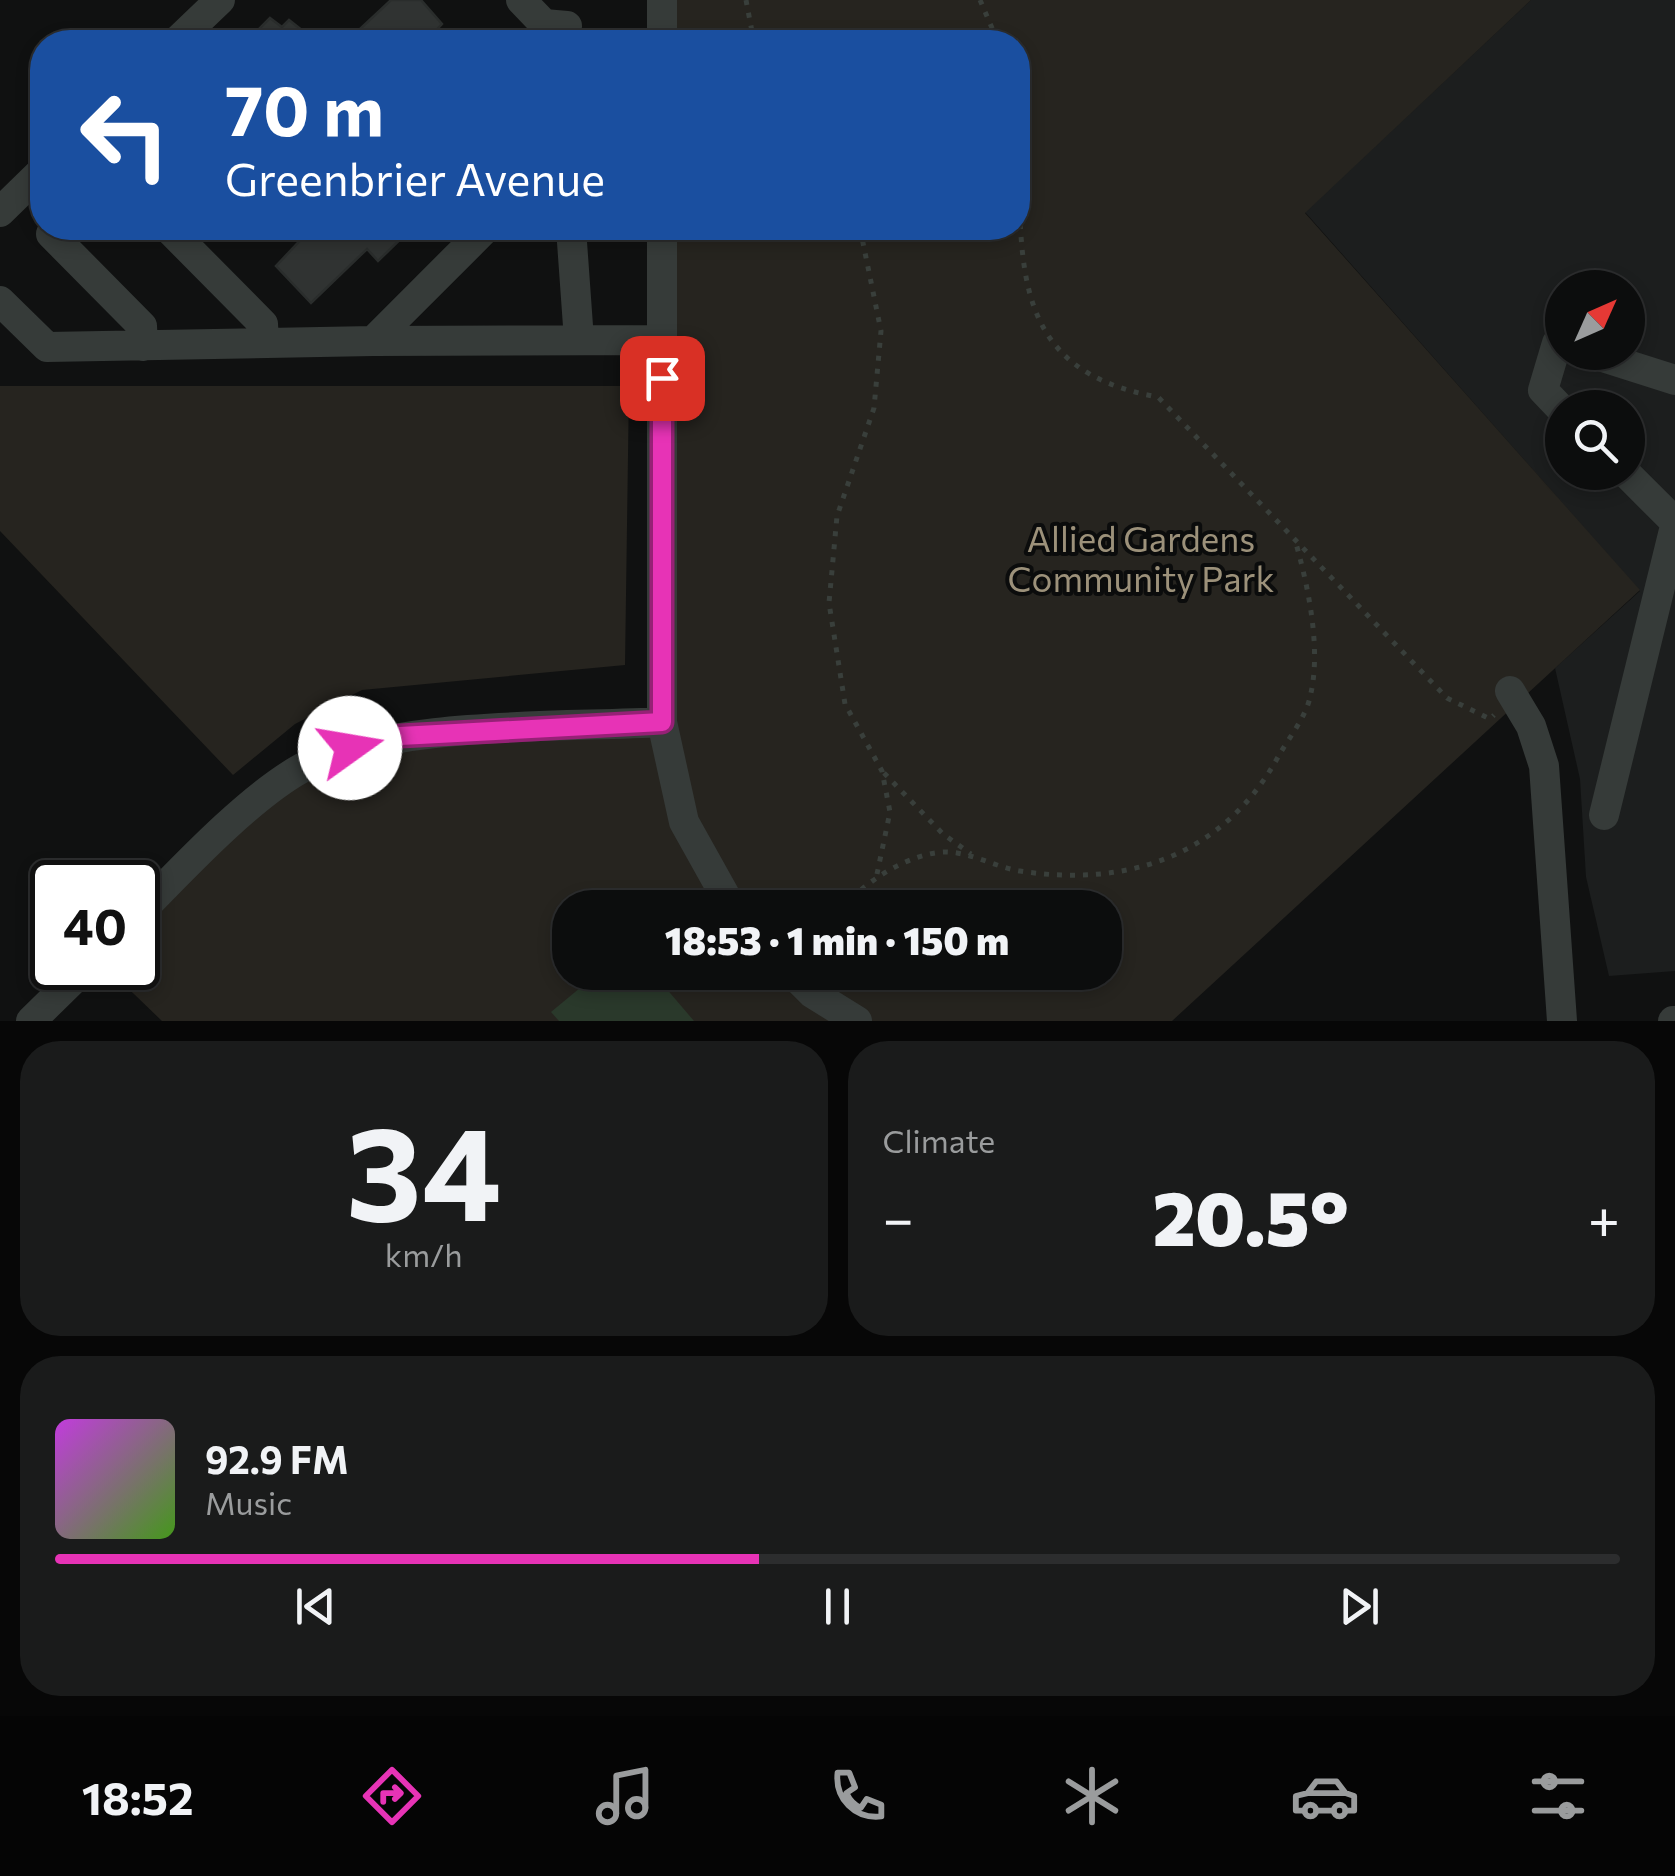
<!DOCTYPE html>
<meta charset="utf-8">
<style>
body{margin:0;font-family:Commissioner,sans-serif;background:#1a1b1b;color:#f1f3f6;height:100vh;display:flex;flex-direction:column;font-size:38px;white-space:nowrap}
*{box-sizing:border-box;margin:0}
p{font-size:32px;color:#9a9c9d}
.icon{flex:none;width:55px;height:55px;fill:none;stroke:currentColor;stroke-width:2;stroke-linecap:round;stroke-linejoin:round}
.map{position:relative;height:1021px;overflow:hidden}
.details{display:flex;flex-direction:column;gap:20px;padding:20px;background:#070707;flex:1}
.details>*{flex:none}
.banner{position:absolute;left:30px;top:30px;width:1000px;height:210px;border-radius:40px;box-shadow:0 5px 15px #0003,0 0 0 2px #2c2d2e;background:#1a4fa0;color:#fff;overflow:hidden}
.needle{width:65px;rotate:45deg}
.buttons{position:absolute;left:1545px;top:270px;display:grid;gap:20px}
.buttons a{display:grid;place-items:center;width:100px;height:100px;border-radius:50%;background:#0c0d0d;box-shadow:0 5px 15px #0003,0 0 0 2px #2c2d2e;font-size:50px}
.speed{position:absolute;left:30px;top:860px;display:flex;gap:20px;font-size:50px;font-weight:700;text-align:center}
.speed>*{display:grid;place-content:center;width:130px;height:130px;border-radius:50%;background:#0c0d0d;box-shadow:0 5px 15px #0003,0 0 0 2px #2c2d2e;line-height:1}
.speed .limit{border:5px solid #111;border-radius:15px;background:#fff;color:#111}
.pin{position:absolute;display:grid;place-items:center;width:85px;height:85px;color:#fff;margin:-42px;border-radius:20px;box-shadow:0 5px 15px #0006}
.me{position:absolute;width:110px;margin:-55px;rotate:77deg;stroke-linejoin:round;filter:drop-shadow(0 0 8px #0008)}
.turn{display:flex;align-items:center;gap:35px;height:210px;padding:0 30px;font-size:45px}
.turn .icon{width:130px;height:130px;stroke-width:2.5}
.turn b{display:block;font-size:70px;line-height:85px}
.big{font-size:75px;font-weight:800;line-height:1.1}
.details .widget{flex:1;display:flex;flex-direction:column;justify-content:center;gap:15px;min-width:0;padding:0 35px;border-radius:40px;background:#1a1b1b}
.details .dial{align-items:center;gap:0}
.dial b{font-size:130px;line-height:1}
.song{display:flex;align-items:center;gap:30px}
.cover{width:120px;height:120px;border-radius:15px;background:linear-gradient(135deg,hsl(290 70% 55%),hsl(100 70% 35%))}
.played{height:10px;border-radius:5px;background:linear-gradient(90deg,#e733b6 45%,#2c2d2e 45%)}
.keys{display:flex;justify-content:space-around;direction:ltr}
.heat{display:flex;justify-content:space-between;align-items:center;font-size:55px;direction:ltr}
.details .tiles{flex:1;display:grid;gap:20px;grid-template-columns:1fr 1fr}
.widget:last-child{grid-column:span 2}
.trip{position:absolute;left:552px;top:890px;width:570px;height:100px;border-radius:40px;background:#0c0d0d;box-shadow:0 5px 15px #0003,0 0 0 2px #2c2d2e;font-weight:800;line-height:100px;text-align:center}
.menu{display:flex;height:160px;justify-content:space-around;align-items:center;background:#050505;color:#9a9c9d}
.menu .icon{width:70px;height:70px}
.menu .current{color:#e733b6}
.menu b{font-size:45px;color:#f1f3f6}
.map>svg:first-child{display:block}
.built{fill:#1c1e1e;fill-rule:evenodd}
.green{fill:#26241f;fill-rule:evenodd}
.water{fill:#2a392b}
.building{fill:#303332;stroke:#2a2d2c;stroke-width:2.5}
.lines{fill:none;stroke-linecap:round;stroke-linejoin:round}
.path{stroke:#393f3b;stroke-width:5;stroke-dasharray:5 8;stroke-linecap:butt}
.minor{stroke:#363b39;stroke-width:30}
.route-casing{stroke:#962176;stroke-width:25}
.route{stroke:#e733b6;stroke-width:18}
.labels{text-anchor:middle;dominant-baseline:central;stroke-width:8;stroke-linejoin:round;paint-order:stroke}
.park-label{font-size:35px;fill:#9c917a;stroke:#0b0c0c}
</style>
<div class="map">
<svg width="1675" height="1021" viewBox="0 0 1675 1021">
<rect width="100%" height="100%" fill="#101111"/>
<path class="built" d="M1531 0H1675V971L1609 976 1586 877 1580 779 1555 668 1640 591 1305 212ZM1562 288H1628V352H1562ZM1562 408H1628V472H1562Z"/>
<path class="green" d="M663 0H1531L1305 213 1640 590 1172 1021H162L107 968H138V927L276 790 356 746 662 721V228H1018V42H663ZM570 908H1105V972H570Z
M0 386H629L625 665 362 690 295 724 233 775 0 531Z"/>
<path class="water" d="M598 973H653L694 1021H559L551 1012Z"/>
<path class="building" d="M391 0H421L442 24 425 42H346Z
M270 18 282 27 289 20 317 42H246Z
M301 228H412L378 261 367 249 311 303 276 266 307 233Z"/>
<g class="lines">
<path class="path" d="M746 0 754 42
M980 0 998 42
M1018 146C1022 266 1010 371 1158 397L1447 698 1490 719 1494 715
M860 228 881 331 874 408 837 516 829 603 845 704 882 771 890 812 877 874
M884 773 943 834 971 854
M843 908C865 881 911 852 947 852 973 853 995 867 1020 871 1128 888 1224 855 1278 757 1288 739 1306 717 1310 697 1322 650 1308 585 1295 540"/>
<path class="minor" d="M521 0 544 24 567 26
M176 42 220 0
M662 42V0
M0 212 42 171
M168 228 263 324 264 343
M486 228 373 341 662 340
M571 228 579 340
M662 228V722L684 822 732 908
M51 234 142 326 143 346
M0 301 47 347 373 341
M1562 345 1557 343 1543 390 1562 410
M1587 352 1675 380
M1625 472 1675 522
M1510 691 1531 726 1544 766 1562 1021
M1604 815 1675 526
M138 914C181 870 249 797 302 768 389 720 561 728 662 722
M791 972 812 993 857 1021
M31 1021 85 968
M1673 1021H1675"/>
</g>
<g class="lines">
<defs>
<path id="route" d="M350 748 400 736 662 722V378"/>
</defs>
<use href="#route" class="route-casing"/>
<use href="#route" class="route"/>
</g>
<g class="labels">
<g class="park-label">
<text x="1141" y="537">Allied Gardens<tspan x="1141" dy="40">Community Park</tspan></text>
</g>
</g>
</svg>
<div class="buttons">
<a><svg class="needle" viewBox="-14 -14 28 28"><path d="M0-13l5 13h-10z" fill="#e53935"/><path d="M0 13l5-13h-10z" fill="#9a9c9d"/></svg></a>
<a><svg class="icon" aria-label="search" viewBox="0 0 24 24"><circle cx="10" cy="10" r="6"/><path d="M15 15l6 6"/></svg></a>
</div>
<div class="speed"><div class="limit">40</div></div>
<div class="pin" style="left:662px;top:378px;background:#d93025"><svg class="icon" aria-label="arrive" viewBox="0 0 24 24"><path d="M6 21V4h12l-3 4 3 4H6"/></svg></div>
<svg class="me" style="left:350px;top:748px" viewBox="-20 -20 40 40"><circle r="19" fill="#fff"/><path d="M0-13L10 11 0 6-10 11z" fill="#e733b6"/></svg>
<div class="trip">18:53 · 1 min · 150 m</div>
<div class="banner">
<div class="turn"><svg class="icon" aria-label="left" viewBox="0 0 24 24"><path d="M17 20v-9H6M10 6l-5 5 5 5"/></svg><div><b>70 m</b>Greenbrier Avenue</div></div>
</div>
</div>
<section class="details">
<div class="tiles">
<div class="widget dial"><b>34</b><p>km/h</p></div>
<div class="widget"><p>Climate</p>
<div class="heat"><a>−</a><b class="big">20.5°</b><a>+</a></div>
</div>
<div class="widget">
<div class="song"><i class="cover"></i><div><b>92.9 FM</b><p>Music</p></div></div>
<div class="played"></div>
<div class="keys"><svg class="icon" aria-label="previous" viewBox="0 0 24 24"><path d="M18 5L8 12l10 7zM5 5v14"/></svg><svg class="icon" aria-label="pause" viewBox="0 0 24 24"><path d="M8 5v14M16 5v14"/></svg><svg class="icon" aria-label="next" viewBox="0 0 24 24"><path d="M6 5l10 7-10 7zM19 5v14"/></svg></div>
</div>
</div>
</section>
<nav class="menu">
<b>18:52</b>
<svg class="icon current" aria-label="directions" viewBox="0 0 24 24"><path d="M12 3l9 9-9 9-9-9zM9 14v-3h6M13 9l2 2-2 2"/></svg>
<svg class="icon" aria-label="music" viewBox="0 0 24 24"><path d="M9 18V5l10-2v13"/><circle cx="6" cy="18" r="3"/><circle cx="16" cy="16" r="3"/></svg>
<svg class="icon" aria-label="phone" viewBox="0 0 24 24"><path d="M5 4h4l2 5-3 2q2 4 5 5l2-3 5 2v4C11 20 4 13 5 4z"/></svg>
<svg class="icon" aria-label="climate" viewBox="0 0 24 24"><path d="M12 3v18M4 7l16 10M4 17L20 7"/></svg>
<svg class="icon" aria-label="car" viewBox="0 0 24 24"><path d="M5 17H2v-5l4-1 3-4h7l3 4 3 1v5h-3M9 17h6M6 11h13"/><circle cx="7" cy="17" r="2"/><circle cx="17" cy="17" r="2"/></svg>
<svg class="icon" aria-label="filters" viewBox="0 0 24 24"><path d="M4 7h16M4 17h16"/><circle cx="9" cy="7" r="2"/><circle cx="15" cy="17" r="2"/></svg>
</nav>
